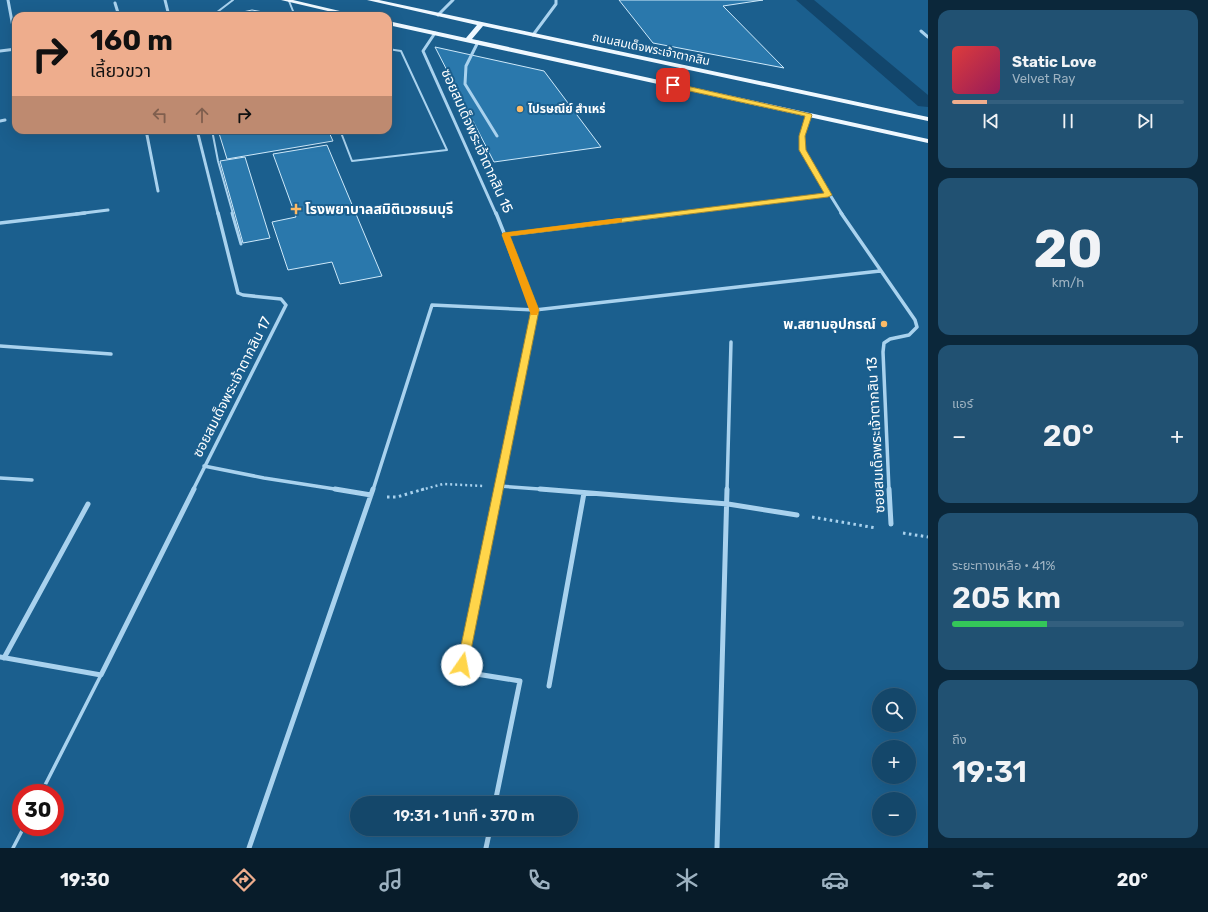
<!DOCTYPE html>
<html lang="th">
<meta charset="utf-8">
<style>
body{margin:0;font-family:Rubik,"Noto Sans Thai",sans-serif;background:#215172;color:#f1f3f6;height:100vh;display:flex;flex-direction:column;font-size:15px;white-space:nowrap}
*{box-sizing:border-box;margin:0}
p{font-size:13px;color:#9db2c1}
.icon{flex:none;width:22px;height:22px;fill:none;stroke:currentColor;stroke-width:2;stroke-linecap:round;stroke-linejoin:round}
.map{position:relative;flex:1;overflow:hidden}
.sheet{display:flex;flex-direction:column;gap:10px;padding:10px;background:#0b273a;width:280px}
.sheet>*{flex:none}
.hud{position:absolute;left:12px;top:12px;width:380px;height:122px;border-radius:12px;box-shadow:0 4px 16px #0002,0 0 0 1px #335f7e;background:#eead8d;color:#111;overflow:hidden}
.fabs{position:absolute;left:872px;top:688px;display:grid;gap:8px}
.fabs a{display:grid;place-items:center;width:44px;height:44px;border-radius:50%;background:#14476a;box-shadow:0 4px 16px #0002,0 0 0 1px #335f7e;font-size:20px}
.speed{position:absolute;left:12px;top:784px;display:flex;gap:8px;font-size:20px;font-weight:700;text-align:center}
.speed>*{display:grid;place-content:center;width:52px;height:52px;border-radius:50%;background:#14476a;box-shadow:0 4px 16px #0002,0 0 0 1px #335f7e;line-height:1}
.speed .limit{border:6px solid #d22;background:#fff;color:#111}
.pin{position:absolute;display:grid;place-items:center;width:34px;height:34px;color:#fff;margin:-17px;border-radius:8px;box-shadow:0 2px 6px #0006}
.me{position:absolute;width:44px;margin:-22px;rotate:12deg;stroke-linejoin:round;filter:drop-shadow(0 0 3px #0008)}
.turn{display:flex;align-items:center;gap:14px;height:84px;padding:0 12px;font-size:18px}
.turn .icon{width:52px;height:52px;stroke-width:2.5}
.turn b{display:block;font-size:28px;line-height:34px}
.lanes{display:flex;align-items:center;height:38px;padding:0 12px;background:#0003;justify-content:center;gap:20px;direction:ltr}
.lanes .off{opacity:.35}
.big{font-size:30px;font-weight:600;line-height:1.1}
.sheet .tile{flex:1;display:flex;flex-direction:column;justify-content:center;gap:6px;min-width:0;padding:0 14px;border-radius:12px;background:#215172}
.sheet .dial{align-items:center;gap:0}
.dial b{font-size:52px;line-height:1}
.song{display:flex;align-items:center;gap:12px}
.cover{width:48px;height:48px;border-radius:6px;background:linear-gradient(135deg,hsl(0 70% 55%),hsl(330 70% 35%))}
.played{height:4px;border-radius:2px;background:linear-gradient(90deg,#eead8d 15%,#335f7e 15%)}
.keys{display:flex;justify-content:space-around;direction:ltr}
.heat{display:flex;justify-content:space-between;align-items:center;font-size:22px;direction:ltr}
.charge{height:6px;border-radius:3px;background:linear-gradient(90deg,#34c759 41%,#335f7e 0)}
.trip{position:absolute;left:350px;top:796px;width:228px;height:40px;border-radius:20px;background:#14476a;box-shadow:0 4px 16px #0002,0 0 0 1px #335f7e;font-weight:600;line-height:40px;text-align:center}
.tabs{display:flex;height:64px;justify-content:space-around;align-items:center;background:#081c2a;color:#9db2c1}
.tabs .icon{width:28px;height:28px}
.tabs .current{color:#eead8d}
.tabs b{font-size:18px;color:#f1f3f6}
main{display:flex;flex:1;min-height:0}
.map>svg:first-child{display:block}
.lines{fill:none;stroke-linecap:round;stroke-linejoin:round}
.canal{fill:#12466c;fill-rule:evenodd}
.building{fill:#2a78ac;stroke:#cee9fa}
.path-far1{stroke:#a9d2ee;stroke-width:2.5;stroke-dasharray:2 3;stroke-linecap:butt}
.path{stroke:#a9d2ee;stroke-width:3;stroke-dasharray:2.5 3.5;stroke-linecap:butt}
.service-far2{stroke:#a9d2ee;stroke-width:2}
.service-far1{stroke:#a9d2ee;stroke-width:3}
.service{stroke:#a9d2ee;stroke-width:3.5}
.minor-far2{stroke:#a9d2ee;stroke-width:3}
.minor-far1{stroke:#a9d2ee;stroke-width:3.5}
.minor{stroke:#a9d2ee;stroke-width:5}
.primary{fill:#eff8ff;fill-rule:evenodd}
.route{fill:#ffd54a;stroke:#a68a30}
.slow{fill:#f59e0b}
.poi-dot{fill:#febb66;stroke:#1b5f8e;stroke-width:1.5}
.labels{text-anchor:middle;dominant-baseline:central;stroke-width:4;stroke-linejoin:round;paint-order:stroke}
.far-street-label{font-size:12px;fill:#fff;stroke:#1b5f8e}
.far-poi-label{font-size:12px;font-weight:bold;fill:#fff;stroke:#1b5f8e;text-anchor:start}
.street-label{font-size:14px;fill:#fff;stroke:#1b5f8e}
.poi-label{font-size:14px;font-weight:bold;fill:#fff;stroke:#1b5f8e;text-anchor:start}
</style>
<main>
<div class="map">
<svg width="928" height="848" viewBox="0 0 928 848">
<rect width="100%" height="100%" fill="#1b5f8e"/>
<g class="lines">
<path class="canal" d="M796 0H814L928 95V107L918 106Z"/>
</g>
<path class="building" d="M619 0H763L723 6 784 68 653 43Z
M252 10 274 14 277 16H239L238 13Z
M435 47 544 71 601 147 494 162Z
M218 130H328L333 141 227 159Z
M327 145 382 276 340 284 332 262 288 270 272 222 296 217 273 154Z
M245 157 270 238 243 243 220 161Z"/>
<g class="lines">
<path class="path-far1" d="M421 490 443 484 484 486"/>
<path class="path" d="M387 497H397L424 489
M812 517 876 528
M903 533 928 537"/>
<path class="service-far2" d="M289 1 295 16
M212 16 233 0
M212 130 218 161 233 214
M340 130 352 161 447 150 401 51 388 49"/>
<path class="service-far1" d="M232 213 241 244"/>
<path class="service" d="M41 793 101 675
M13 848 24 827"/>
<path class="minor-far2" d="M8 0 13 27
M165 0 169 16
M115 3 119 16
M438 15 453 0
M921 31 928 37
M435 33 423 51 496 214
M533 35 556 4V0
M478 42 466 66 465 84 497 136
M0 51 16 49
M809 115 802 136V150L842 214
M0 121 5 120
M146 130 158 191
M197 130 218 214
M76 214 108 210
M677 214 829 195"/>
<path class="minor-far1" d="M496 213 535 310 498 490
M841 213 915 320 917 327 909 335 890 339 884 343 883 352 889 490
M0 223 85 213
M506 235 685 213
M0 346 111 354
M204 466 264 478 341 490
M0 478 32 480
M499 486 553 490
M193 490 286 305 281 299 243 295 238 293 218 213
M373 490 432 305 535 310 880 271
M727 490 731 342"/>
<path class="minor" d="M335 489 371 495
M540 489 728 504 797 515
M889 489 891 524
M0 657 101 675 194 489
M4 658 88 504
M549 686 584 493
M495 803 520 681 470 673 465 670 462 665 498 489
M249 848 373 489
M486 848 490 829
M717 848 727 489"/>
<path class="primary" d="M281 0H293L361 16H349Z
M367 0H379L928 117V121L483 26 472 39 928 139V143L388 25V21L466 38 477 25Z"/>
</g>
<path class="route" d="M673 83 811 114 812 115 805 136 806 150 832 195 828 197 510 236 539 310 468 665 466 668 462 669 458 668 457 665 531 310 502 235 503 233 824 193 799 150V136L805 116 671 87 670 85Z"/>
<path class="slow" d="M620 218 622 219V222L510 236 539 310 537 315H531L502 235 503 233Z"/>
<g class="poi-dot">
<circle cx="520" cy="109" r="4"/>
<path d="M294 203h4v4h4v4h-4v4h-4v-4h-4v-4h4z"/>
<circle cx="884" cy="324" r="4"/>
</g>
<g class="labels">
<g class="far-street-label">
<text transform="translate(651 49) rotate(12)">ถนนสมเด็จพระเจ้าตากสิน</text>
</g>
<g class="far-poi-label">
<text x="528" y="109">ไปรษณีย์ สำเหร่</text>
</g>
<g class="street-label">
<text transform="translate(477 141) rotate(66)">ซอยสมเด็จพระเจ้าตากสิน 15</text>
<text transform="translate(232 387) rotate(-63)">ซอยสมเด็จพระเจ้าตากสิน 17</text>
<text transform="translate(876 435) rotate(-93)">ซอยสมเด็จพระเจ้าตากสิน 13</text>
</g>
<g class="poi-label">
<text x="305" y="209">โรงพยาบาลสมิติเวชธนบุรี</text>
<text x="876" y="324" text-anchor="end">พ.สยามอุปกรณ์</text>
</g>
</g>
</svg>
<div class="fabs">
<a><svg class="icon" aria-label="search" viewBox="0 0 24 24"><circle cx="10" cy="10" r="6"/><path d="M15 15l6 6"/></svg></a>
<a>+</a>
<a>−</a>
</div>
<div class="speed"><div class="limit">30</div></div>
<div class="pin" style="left:673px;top:85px;background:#d93025"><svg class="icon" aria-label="arrive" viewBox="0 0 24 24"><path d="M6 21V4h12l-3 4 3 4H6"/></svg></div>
<svg class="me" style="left:462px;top:665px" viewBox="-20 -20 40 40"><circle r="19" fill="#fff"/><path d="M0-13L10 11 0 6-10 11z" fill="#ffd54a"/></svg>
<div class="trip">19:31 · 1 นาที · 370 m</div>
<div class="hud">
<div class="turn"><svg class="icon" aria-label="right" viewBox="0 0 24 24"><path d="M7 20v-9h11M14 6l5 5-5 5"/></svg><div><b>160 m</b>เลี้ยวขวา</div></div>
<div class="lanes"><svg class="icon off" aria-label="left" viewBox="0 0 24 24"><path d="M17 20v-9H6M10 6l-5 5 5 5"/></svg><svg class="icon off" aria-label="ahead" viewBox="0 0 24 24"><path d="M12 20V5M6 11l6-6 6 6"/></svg><svg class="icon" aria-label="right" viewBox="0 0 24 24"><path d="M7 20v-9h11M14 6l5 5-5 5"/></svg></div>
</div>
</div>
<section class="sheet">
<div class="tile">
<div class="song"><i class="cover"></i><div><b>Static Love</b><p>Velvet Ray</p></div></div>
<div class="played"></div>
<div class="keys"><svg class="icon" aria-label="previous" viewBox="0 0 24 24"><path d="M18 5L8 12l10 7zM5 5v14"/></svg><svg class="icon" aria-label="pause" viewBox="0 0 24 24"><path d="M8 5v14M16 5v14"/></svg><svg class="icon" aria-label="next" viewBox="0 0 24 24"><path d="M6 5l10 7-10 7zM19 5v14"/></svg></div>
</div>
<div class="tile dial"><b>20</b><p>km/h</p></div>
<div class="tile"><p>แอร์</p>
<div class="heat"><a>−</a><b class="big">20°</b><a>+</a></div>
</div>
<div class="tile"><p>ระยะทางเหลือ · 41%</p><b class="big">205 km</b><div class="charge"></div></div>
<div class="tile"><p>ถึง</p><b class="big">19:31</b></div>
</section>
</main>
<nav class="tabs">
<b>19:30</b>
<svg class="icon current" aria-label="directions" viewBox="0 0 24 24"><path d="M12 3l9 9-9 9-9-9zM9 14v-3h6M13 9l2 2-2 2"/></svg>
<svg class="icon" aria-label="music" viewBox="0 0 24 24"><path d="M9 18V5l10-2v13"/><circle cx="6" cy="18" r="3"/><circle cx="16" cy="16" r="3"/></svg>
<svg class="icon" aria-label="phone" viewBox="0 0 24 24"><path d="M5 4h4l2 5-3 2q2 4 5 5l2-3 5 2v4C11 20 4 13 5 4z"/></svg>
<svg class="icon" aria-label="climate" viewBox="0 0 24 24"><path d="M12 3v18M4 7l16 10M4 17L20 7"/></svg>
<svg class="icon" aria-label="car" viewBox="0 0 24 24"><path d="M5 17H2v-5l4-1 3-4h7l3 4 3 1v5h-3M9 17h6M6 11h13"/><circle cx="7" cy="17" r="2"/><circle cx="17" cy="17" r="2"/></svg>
<svg class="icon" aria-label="filters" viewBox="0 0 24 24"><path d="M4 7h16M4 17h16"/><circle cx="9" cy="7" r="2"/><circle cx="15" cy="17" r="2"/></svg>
<b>20°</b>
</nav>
